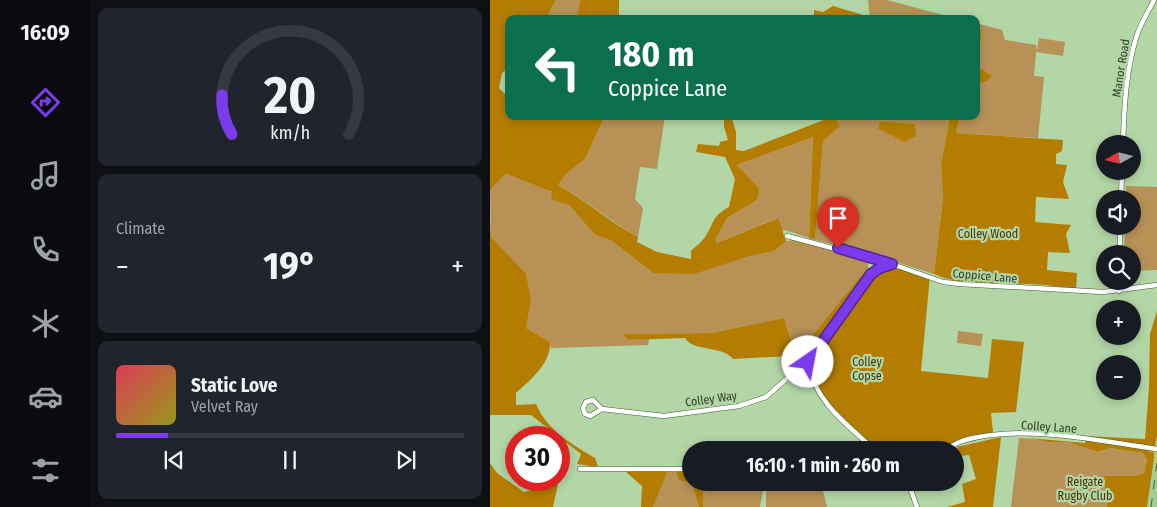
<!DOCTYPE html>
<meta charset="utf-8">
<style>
body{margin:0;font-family:"Fira Sans Condensed",sans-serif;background:#20242c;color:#f1f3f6;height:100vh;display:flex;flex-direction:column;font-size:19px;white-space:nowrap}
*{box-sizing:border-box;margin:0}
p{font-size:16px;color:#9ea1a6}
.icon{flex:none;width:28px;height:28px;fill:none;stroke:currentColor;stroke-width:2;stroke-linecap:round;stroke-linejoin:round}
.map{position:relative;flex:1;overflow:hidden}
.sheet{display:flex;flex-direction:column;gap:8px;padding:8px;background:#0d0f14;width:400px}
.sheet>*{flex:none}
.banner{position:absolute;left:15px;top:15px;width:475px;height:105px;border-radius:10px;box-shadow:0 2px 8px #0003;background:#0b6e4f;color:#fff;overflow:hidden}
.needle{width:32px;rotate:262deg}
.controls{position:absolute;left:606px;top:135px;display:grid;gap:10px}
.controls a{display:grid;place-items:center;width:45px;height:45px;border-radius:50%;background:#171b24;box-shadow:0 2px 8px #0003;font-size:25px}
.speed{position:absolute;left:15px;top:426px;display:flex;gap:10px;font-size:25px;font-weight:700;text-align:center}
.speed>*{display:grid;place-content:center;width:65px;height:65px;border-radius:50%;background:#171b24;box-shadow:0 2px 8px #0003;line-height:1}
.speed .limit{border:8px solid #d22;background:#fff;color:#111}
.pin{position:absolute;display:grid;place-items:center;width:42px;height:42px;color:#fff;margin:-51px -21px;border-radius:50% 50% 50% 0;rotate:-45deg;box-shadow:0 0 5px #0007}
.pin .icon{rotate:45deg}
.me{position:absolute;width:55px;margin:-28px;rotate:33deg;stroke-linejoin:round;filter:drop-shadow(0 0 4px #0008)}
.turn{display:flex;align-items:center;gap:18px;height:105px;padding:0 20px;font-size:22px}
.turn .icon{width:65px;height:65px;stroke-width:2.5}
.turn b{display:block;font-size:35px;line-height:42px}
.big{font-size:38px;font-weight:700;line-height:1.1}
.sheet .tile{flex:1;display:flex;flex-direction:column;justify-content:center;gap:8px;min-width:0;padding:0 18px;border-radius:10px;background:#20242c}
.sheet .dial{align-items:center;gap:0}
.dial svg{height:130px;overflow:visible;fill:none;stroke:#363941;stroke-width:7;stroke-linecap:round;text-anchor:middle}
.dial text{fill:#f1f3f6;stroke:none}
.song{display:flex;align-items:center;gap:15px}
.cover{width:60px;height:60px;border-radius:8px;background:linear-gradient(135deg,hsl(350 70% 55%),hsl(60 70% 35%))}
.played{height:5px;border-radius:2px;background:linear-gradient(90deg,#7c3aed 15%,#363941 15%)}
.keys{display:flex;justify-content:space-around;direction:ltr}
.heat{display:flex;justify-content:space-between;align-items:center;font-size:28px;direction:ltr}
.trip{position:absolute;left:192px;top:441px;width:282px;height:50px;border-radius:25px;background:#171b24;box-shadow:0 2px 8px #0003;font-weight:700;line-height:50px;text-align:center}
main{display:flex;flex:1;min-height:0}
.menu{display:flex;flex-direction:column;width:90px;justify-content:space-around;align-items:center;background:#090b0e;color:#9ea1a6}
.menu .icon{width:35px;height:35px}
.menu .current{color:#7c3aed}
.menu b{font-size:22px;color:#f1f3f6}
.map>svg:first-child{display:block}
.built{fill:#a4cd96}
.green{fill:#b79156;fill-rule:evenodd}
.forest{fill:#b47d00}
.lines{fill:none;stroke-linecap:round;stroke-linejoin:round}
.minor-casing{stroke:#3d5d31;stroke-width:5.5}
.minor{stroke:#fff;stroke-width:4.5}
.rail{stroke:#45573e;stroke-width:1;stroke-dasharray:9 9;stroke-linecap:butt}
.route-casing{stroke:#51269a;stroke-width:12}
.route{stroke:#7c3aed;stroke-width:9}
.labels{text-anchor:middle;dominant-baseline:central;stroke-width:4.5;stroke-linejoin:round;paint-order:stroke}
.street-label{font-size:12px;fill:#2f3e2a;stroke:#b2d6a5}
.park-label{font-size:12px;fill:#493207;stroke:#b2d6a5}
</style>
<main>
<nav class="menu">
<b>16:09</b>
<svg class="icon current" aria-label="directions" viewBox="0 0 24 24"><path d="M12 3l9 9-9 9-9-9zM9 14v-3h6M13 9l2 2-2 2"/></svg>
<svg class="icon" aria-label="music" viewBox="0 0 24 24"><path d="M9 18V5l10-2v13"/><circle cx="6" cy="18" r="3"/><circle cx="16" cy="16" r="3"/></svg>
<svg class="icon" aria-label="phone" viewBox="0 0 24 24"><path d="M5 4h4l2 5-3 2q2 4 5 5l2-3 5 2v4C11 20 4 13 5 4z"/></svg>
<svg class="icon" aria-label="climate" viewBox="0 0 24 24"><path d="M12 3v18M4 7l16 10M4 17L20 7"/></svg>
<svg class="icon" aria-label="car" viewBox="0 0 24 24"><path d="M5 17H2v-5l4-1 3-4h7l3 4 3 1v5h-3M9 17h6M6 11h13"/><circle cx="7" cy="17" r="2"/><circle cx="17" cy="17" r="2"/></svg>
<svg class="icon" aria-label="filters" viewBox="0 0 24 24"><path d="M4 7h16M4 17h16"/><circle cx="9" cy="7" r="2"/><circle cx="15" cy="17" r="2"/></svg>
</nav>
<section class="sheet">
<div class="tile dial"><svg viewBox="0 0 100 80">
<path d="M14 69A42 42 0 1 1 86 69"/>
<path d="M14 69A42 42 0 0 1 8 45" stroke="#7c3aed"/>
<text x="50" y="56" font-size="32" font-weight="700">20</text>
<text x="50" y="72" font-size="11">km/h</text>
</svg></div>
<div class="tile"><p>Climate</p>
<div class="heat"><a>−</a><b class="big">19°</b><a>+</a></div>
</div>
<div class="tile">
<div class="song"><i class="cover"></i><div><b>Static Love</b><p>Velvet Ray</p></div></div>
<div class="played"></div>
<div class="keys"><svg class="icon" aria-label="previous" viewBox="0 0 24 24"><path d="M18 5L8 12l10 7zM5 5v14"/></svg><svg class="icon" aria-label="pause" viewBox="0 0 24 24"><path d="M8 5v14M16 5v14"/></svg><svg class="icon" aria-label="next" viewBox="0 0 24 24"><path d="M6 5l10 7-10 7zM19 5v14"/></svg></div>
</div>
</section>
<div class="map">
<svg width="667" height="507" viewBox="0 0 667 507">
<rect width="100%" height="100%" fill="#b2d6a5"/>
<path class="built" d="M664 452H667V507H657Z"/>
<path class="green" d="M66 0H90L87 19H56Z
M378 0H397L468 19H380Z
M486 23 512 30 515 40 546 45 547 51 549 38 575 42 573 56 546 52 544 76 554 77 548 138 466 133 470 116H486V84L497 81 487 66 492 33 486 29Z
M115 116H175L167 169 150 167 145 199 153 208 148 237C119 221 96 199 68 185L76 174 95 159Z
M344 116H460L451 164 453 198 444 274 378 253 325 240 333 141 349 126ZM390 121 425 124 414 142 388 129Z
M323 137 319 238 295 230 292 231 287 218 227 243 225 240 237 218 267 200 270 189 247 165Z
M16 174 62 192V199L80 206 104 234 122 241 163 273 284 251 296 241 304 240 378 260V267L321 339 301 341 294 318 221 333 132 334 138 340 159 339 158 345 61 348 60 342 36 328 41 301 12 250 1 237 0 190Z
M636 186 667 187V270L643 271 642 254H634L635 226H642V199H636Z
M468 331 493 334 491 346 467 343Z
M529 438 578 442 608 452 620 448 653 453 657 460 654 473 645 476H614L617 507H521Z
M178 471 186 472 189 480 202 484 209 507H163Z
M209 483H274L270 507H213V489L209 486Z
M280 483H345V487L333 491 337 507H276V494Z"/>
<path class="forest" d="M0 0H66L56 19H19V68L12 73 9 88 19 98V116H115L95 159 76 174 68 185C96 200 119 222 148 237L147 242 167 252 201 259V251C205 247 212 242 215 237 225 222 221 217 239 207L245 179 235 157 206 152 208 144 229 146 230 142 238 140 234 127V116H241L246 132V150L254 151 344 116 350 126 333 141 325 240 319 238 323 137 247 165 270 189 267 200 237 218 225 240 227 243 288 218 296 241 284 251 259 256 204 274 163 273 122 241 104 234 80 206 61 199 62 192 16 174 0 190Z
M90 0H129V19H87Z
M343 6 380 17 324 19V10L333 12Z
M487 28 492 32 487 66 502 76 497 81 486 84Z
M460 116H470L466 133 573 140 572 151 566 154V164L577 165 573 182 579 199 546 197 545 222 581 225 576 234 580 253 558 252 557 270 587 273 586 290C576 288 566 286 555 285 521 281 476 289 444 274L453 198 451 164Z
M390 121 425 124 426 136 414 142 388 129Z
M0 218 1 237 36 274 41 301 36 328 60 342C61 364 40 380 26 393V405L46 404C58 431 80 443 105 458L108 467 87 464 91 454 41 415H0Z
M402 264 440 276 431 371 498 378 502 339 534 342 526 412 501 413 503 432 493 438 473 441 451 450H385L361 431 328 390 318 362 381 274 390 267Z
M378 267 380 270 318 355 243 359C232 345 203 352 195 338L138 340 132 334 221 333 294 318 301 341 320 339Z
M667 311V436L665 447H659L658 451 664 452V458L657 507H617L614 476H645L654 473 657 460 653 453 620 448 608 452 578 442H561L538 438 595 443 596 436 655 439 659 387 660 334Z
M511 437 503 507H457L475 502 472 484 486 479 479 455 471 456 467 447Z
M0 463 7 473 34 492 68 484 63 507H0Z
M136 470 178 471 163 507H151L152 486 136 472Z
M186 472H201V482L209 483V486L213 488V507H209L202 484 189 480Z"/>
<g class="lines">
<defs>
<path id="minor" d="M633 144C634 108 636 69 647 35 651 23 658 12 664 0
M631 199 632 171
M297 236 402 264 453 282 471 284 613 292 667 285
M630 254V226
M629 291V281
M112 409 100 416 95 414 93 408 96 402 103 400 112 409 174 416 249 406 276 397 311 366 318 362
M385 450C357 425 324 401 318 362L381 274 390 267 401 264
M451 450C458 448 465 444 472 441 532 423 607 441 667 449
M90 469H201
M418 482 427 507"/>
</defs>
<use href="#minor" class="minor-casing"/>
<use href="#minor" class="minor"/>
<path class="rail" d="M661 507 667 463"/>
</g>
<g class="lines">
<defs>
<path id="route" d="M318 362 381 274 390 268 402 264 348 248"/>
</defs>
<use href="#route" class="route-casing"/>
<use href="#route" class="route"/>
</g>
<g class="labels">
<g class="street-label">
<text transform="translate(631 68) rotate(-81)">Manor Road</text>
<text transform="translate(495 276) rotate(5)">Coppice Lane</text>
<text transform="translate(221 399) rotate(-8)">Colley Way</text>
<text transform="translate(559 427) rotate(4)">Colley Lane</text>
</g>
<g class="park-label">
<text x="498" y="234">Colley Wood</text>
<text x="377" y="362">Colley<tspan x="377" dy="14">Copse</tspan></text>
<text x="595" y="482">Reigate<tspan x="595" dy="14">Rugby Club</tspan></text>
</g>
</g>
</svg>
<div class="controls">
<a><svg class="needle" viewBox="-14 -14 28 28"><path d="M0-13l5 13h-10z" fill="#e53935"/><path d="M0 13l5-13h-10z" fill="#9ea1a6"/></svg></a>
<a><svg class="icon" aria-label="sound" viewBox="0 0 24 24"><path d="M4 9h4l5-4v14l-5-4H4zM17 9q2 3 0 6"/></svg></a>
<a><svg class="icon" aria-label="search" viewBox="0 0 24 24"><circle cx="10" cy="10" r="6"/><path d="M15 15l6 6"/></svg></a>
<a>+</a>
<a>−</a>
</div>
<div class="speed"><div class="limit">30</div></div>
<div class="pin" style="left:348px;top:248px;background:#d93025"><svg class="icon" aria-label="arrive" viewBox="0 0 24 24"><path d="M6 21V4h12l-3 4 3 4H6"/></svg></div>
<svg class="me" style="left:318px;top:362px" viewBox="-20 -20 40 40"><circle r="19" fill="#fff"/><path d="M0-13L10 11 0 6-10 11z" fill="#7c3aed"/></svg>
<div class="trip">16:10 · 1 min · 260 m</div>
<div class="banner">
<div class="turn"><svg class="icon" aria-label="left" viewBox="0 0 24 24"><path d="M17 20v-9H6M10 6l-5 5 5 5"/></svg><div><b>180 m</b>Coppice Lane</div></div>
</div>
</div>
</main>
